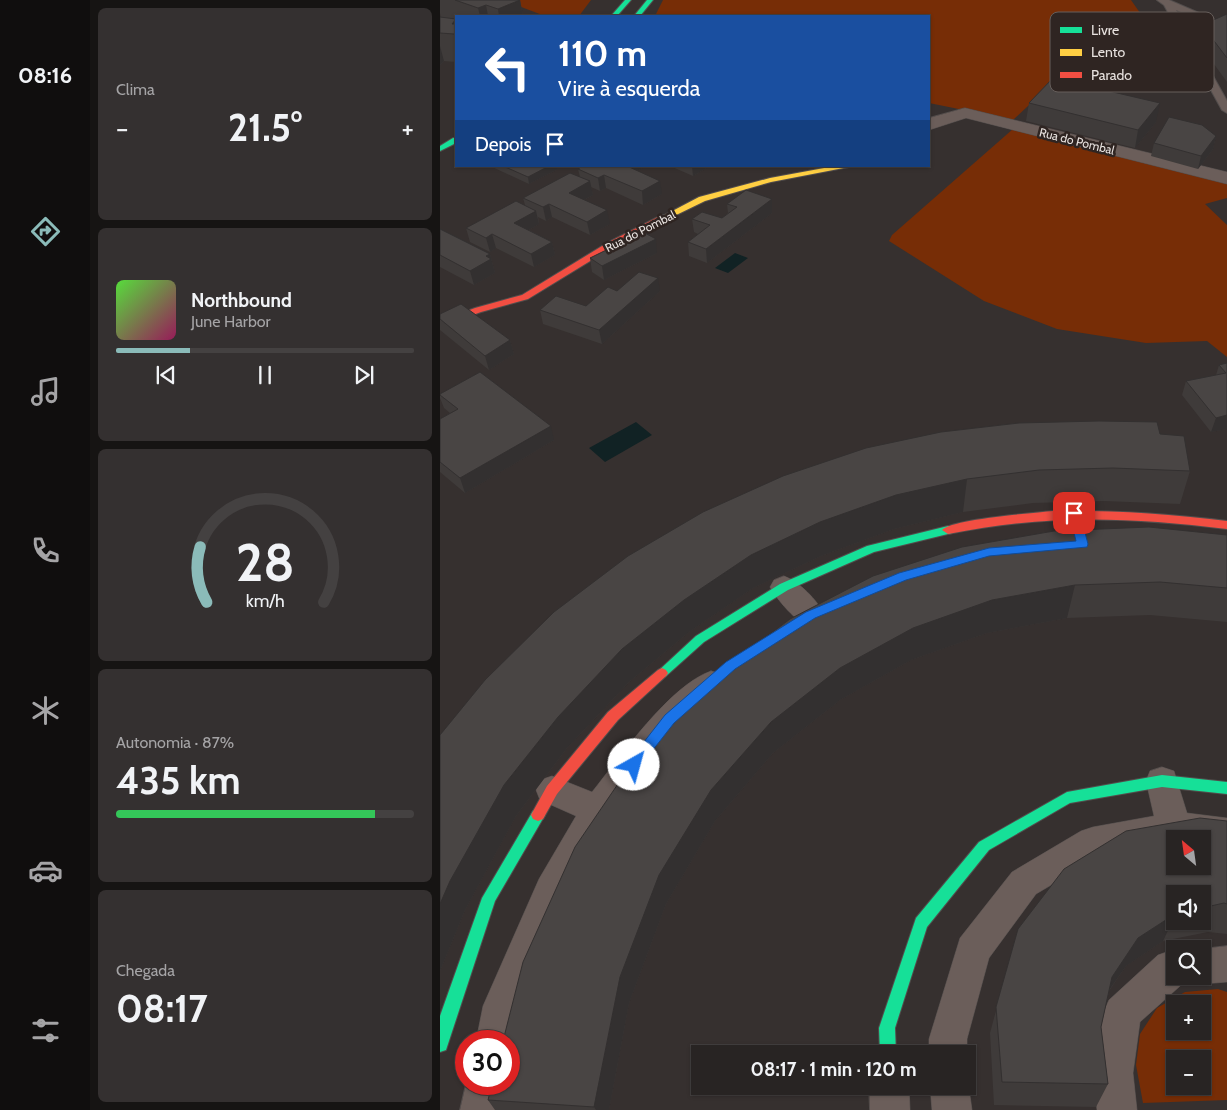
<!DOCTYPE html>
<html lang="pt">
<meta charset="utf-8">
<style>
body{margin:0;font-family:Cabin,sans-serif;background:#343030;color:#f1f3f6;height:100vh;display:flex;flex-direction:column;font-size:19px;white-space:nowrap}
*{box-sizing:border-box;margin:0}
p{font-size:16px;color:#a5a4a6}
.icon{flex:none;width:28px;height:28px;fill:none;stroke:currentColor;stroke-width:2;stroke-linecap:round;stroke-linejoin:round}
.map{position:relative;flex:1;overflow:hidden}
.details{display:flex;flex-direction:column;gap:8px;padding:8px;background:#161413;width:350px}
.details>*{flex:none}
.top-card{position:absolute;left:15px;top:15px;width:475px;height:152px;border-radius:0px;box-shadow:0 1px 4px #0004,0 0 0 1px #444141;background:#1a4fa0;color:#fff;overflow:hidden}
.needle{width:32px;rotate:331deg}
.controls{position:absolute;left:726px;top:830px;display:grid;gap:10px}
.controls a{display:grid;place-items:center;width:45px;height:45px;border-radius:0px;background:#282423;box-shadow:0 1px 4px #0004,0 0 0 1px #444141;font-size:25px}
.speed{position:absolute;left:15px;top:1030px;display:flex;gap:10px;font-size:25px;font-weight:700;text-align:center}
.speed>*{display:grid;place-content:center;width:65px;height:65px;border-radius:50%;background:#282423;box-shadow:0 1px 4px #0004,0 0 0 1px #444141;line-height:1}
.speed .limit{border:8px solid #d22;background:#fff;color:#111}
.pin{position:absolute;display:grid;place-items:center;width:42px;height:42px;color:#fff;margin:-21px;border-radius:10px;box-shadow:0 2px 8px #0006}
.me{position:absolute;width:55px;margin:-28px;rotate:38deg;stroke-linejoin:round;filter:drop-shadow(0 0 4px #0008)}
.turn{display:flex;align-items:center;gap:18px;height:105px;padding:0 20px;font-size:22px}
.turn .icon{width:65px;height:65px;stroke-width:2.5}
.turn b{display:block;font-size:35px;line-height:42px}
.then{display:flex;align-items:center;height:48px;padding:0 20px;background:#0003;gap:10px;font-size:19px}
.big{font-size:38px;font-weight:700;line-height:1.1}
.details .widget{flex:1;display:flex;flex-direction:column;justify-content:center;gap:8px;min-width:0;padding:0 18px;border-radius:8px;background:#343030}
.details .dial{align-items:center;gap:0}
.dial svg{height:130px;overflow:visible;fill:none;stroke:#444141;stroke-width:7;stroke-linecap:round;text-anchor:middle}
.dial text{fill:#f1f3f6;stroke:none}
.song{display:flex;align-items:center;gap:15px}
.cover{width:60px;height:60px;border-radius:8px;background:linear-gradient(135deg,hsl(110 70% 55%),hsl(330 70% 35%))}
.played{height:5px;border-radius:2px;background:linear-gradient(90deg,#8bbbb9 25%,#444141 25%)}
.keys{display:flex;justify-content:space-around;direction:ltr}
.heat{display:flex;justify-content:space-between;align-items:center;font-size:28px;direction:ltr}
.charge{height:8px;border-radius:4px;background:linear-gradient(90deg,#34c759 87%,#444141 0)}
.trip{position:absolute;left:251px;top:1045px;width:285px;height:50px;border-radius:0px;background:#282423;box-shadow:0 1px 4px #0004,0 0 0 1px #444141;font-weight:700;line-height:50px;text-align:center}
main{display:flex;flex:1;min-height:0}
.menu{display:flex;flex-direction:column;width:90px;justify-content:space-around;align-items:center;background:#100e0e;color:#a5a4a6}
.menu .icon{width:35px;height:35px}
.menu .current{color:#8bbbb9}
.menu b{font-size:22px;color:#f1f3f6}
.map>svg:first-child{display:block}
.green{fill:#772d06;fill-rule:evenodd}
.water{fill:#112224}
.lines{fill:none;stroke-linecap:round;stroke-linejoin:round}
.lane-casing{stroke:#524d4c;stroke-width:2}
.street-casing{stroke:#524d4c;stroke-width:1}
.fast-casing{stroke:#524d4c;stroke-width:2}
.slow-casing{stroke:#524d4c;stroke-width:2}
.jam-casing{stroke:#524d4c;stroke-width:2}
.lane{fill:#6b5e5a;fill-rule:evenodd}
.street{fill:#6b5e5a;fill-rule:evenodd}
.fast{fill:#16e098;fill-rule:evenodd}
.slow{fill:#ffcf43;fill-rule:evenodd}
.jam{fill:#f24e42;fill-rule:evenodd}
.wall{fill:#3f3b3a;fill-rule:evenodd}
.shaded-wall{fill:#333030}
.building{fill:#494544;stroke:#333030;fill-rule:evenodd}
.route{fill:#1a73e8;stroke:#114b97}
.labels{text-anchor:middle;dominant-baseline:central;stroke-width:5;stroke-linejoin:round;paint-order:stroke}
.far-street-label{font-size:12px;fill:#e8e2df;stroke:#2f2522}
.key{fill:#2f2522;stroke:#665e5b;stroke-width:1}
.key-label{font-size:14px;fill:#e8e2df}
</style>
<main>
<nav class="menu">
<b>08:16</b>
<svg class="icon current" aria-label="directions" viewBox="0 0 24 24"><path d="M12 3l9 9-9 9-9-9zM9 14v-3h6M13 9l2 2-2 2"/></svg>
<svg class="icon" aria-label="music" viewBox="0 0 24 24"><path d="M9 18V5l10-2v13"/><circle cx="6" cy="18" r="3"/><circle cx="16" cy="16" r="3"/></svg>
<svg class="icon" aria-label="phone" viewBox="0 0 24 24"><path d="M5 4h4l2 5-3 2q2 4 5 5l2-3 5 2v4C11 20 4 13 5 4z"/></svg>
<svg class="icon" aria-label="climate" viewBox="0 0 24 24"><path d="M12 3v18M4 7l16 10M4 17L20 7"/></svg>
<svg class="icon" aria-label="car" viewBox="0 0 24 24"><path d="M5 17H2v-5l4-1 3-4h7l3 4 3 1v5h-3M9 17h6M6 11h13"/><circle cx="7" cy="17" r="2"/><circle cx="17" cy="17" r="2"/></svg>
<svg class="icon" aria-label="filters" viewBox="0 0 24 24"><path d="M4 7h16M4 17h16"/><circle cx="9" cy="7" r="2"/><circle cx="15" cy="17" r="2"/></svg>
</nav>
<section class="details">
<div class="widget"><p>Clima</p>
<div class="heat"><a>−</a><b class="big">21.5°</b><a>+</a></div>
</div>
<div class="widget">
<div class="song"><i class="cover"></i><div><b>Northbound</b><p>June Harbor</p></div></div>
<div class="played"></div>
<div class="keys"><svg class="icon" aria-label="previous" viewBox="0 0 24 24"><path d="M18 5L8 12l10 7zM5 5v14"/></svg><svg class="icon" aria-label="pause" viewBox="0 0 24 24"><path d="M8 5v14M16 5v14"/></svg><svg class="icon" aria-label="next" viewBox="0 0 24 24"><path d="M6 5l10 7-10 7zM19 5v14"/></svg></div>
</div>
<div class="widget dial"><svg viewBox="0 0 100 80">
<path d="M14 69A42 42 0 1 1 86 69"/>
<path d="M14 69A42 42 0 0 1 10 35" stroke="#8bbbb9"/>
<text x="50" y="56" font-size="32" font-weight="700">28</text>
<text x="50" y="72" font-size="11">km/h</text>
</svg></div>
<div class="widget"><p>Autonomia · 87%</p><b class="big">435 km</b><div class="charge"></div></div>
<div class="widget"><p>Chegada</p><b class="big">08:17</b></div>
</section>
<div class="map">
<svg width="787" height="1110" viewBox="0 0 787 1110">
<rect width="100%" height="100%" fill="#36302f"/>
<path class="green" d="M63 0H151L139 16H105Z
M223 0H691L747 80 649 60 619 77 573 120 489 103V16H215Z
M573 129 787 183V198L765 204 787 225V357L767 341 706 343 617 329 544 301 449 241 452 235Z
M778 989 787 992V1100L703 1103 696 1065 700 1034 717 1008 745 992ZM735 1004H762V1031H735ZM735 1059H762V1086H735Z"/>
<path class="water" d="M295 253 308 258 288 273 275 268Z
M196 422 212 435 165 462 149 448Z"/>
<g class="lines">
<defs>
<path id="lane" d="M717 0H729L787 25V31L736 10 787 101V113L782 110 724 5Z"/>
<path id="street" d="M525 108 787 172V184L526 118 489 130V118Z
M634 504 643 506 657 544 653 551 643 554 633 551 629 544 621 513 625 506Z
M344 576C360 582 377 600 385 615L381 623C378 624 373 626 370 626 357 624 336 598 330 587L334 580Z
M271 671 282 674 286 683 282 692 240 728 170 820 125 900 81 1006 74 1041 69 1054V1041H36L43 1006 99 879 136 816 100 800 96 790 100 780 112 776 152 792C180 757 230 685 271 671Z
M722 767 734 771 747 813 787 818V848L762 845V839H735V842L660 856 596 894 549 958 527 1039V1054H489V1039L520 938 572 872 641 831 653 827 714 816 706 781 710 771Z
M787 946V982L762 984 749 978 700 1022 693 1073 697 1110H657L653 1073 663 1013 669 1000 718 955 735 949V976H762V949H760Z
M528 1081 532 1110H492L490 1086H528Z
M26 1084H66L60 1110H20Z
M429 1086H469L470 1110H430Z"/>
<path id="fast" d="M185 0H191L177 16H171Z
M207 0H213L200 16H194Z
M13 138H16V143L0 151V146Z
M508 526 512 527 514 530 512 533 434 552 348 590 264 642 226 676 222 678 218 676 216 673 256 636 340 584 427 546Z
M722 775 787 782V794L722 787 630 803 549 850 487 927 455 1028 456 1054H440L439 1028 476 918 539 842 627 792Z
M98 809 103 811 105 815 55 901 6 1050 0 1052V1016L42 898 93 811Z"/>
<path id="slow" d="M395 166H414L331 182 265 201 228 219 221 217 259 197 330 178Z"/>
<path id="jam" d="M222 215 229 217 173 247 88 299 41 312 0 327V321L35 308 82 295 167 243Z
M613 511C671 510 729 514 787 521V529C689 517 605 514 508 534L502 530C511 519 595 513 613 511Z
M222 668 226 670 228 673 226 676 178 720 117 794 103 819 98 821 93 819 91 815 107 786 168 712 218 670Z"/>
</defs>
<use href="#lane" class="lane-casing"/>
<use href="#street" class="street-casing"/>
<use href="#fast" class="fast-casing"/>
<use href="#slow" class="slow-casing"/>
<use href="#jam" class="jam-casing"/>
<use href="#lane" class="lane"/>
<use href="#street" class="street"/>
<use href="#fast" class="fast"/>
<use href="#slow" class="slow"/>
<use href="#jam" class="jam"/>
</g>
<path class="wall" d="M0 0H80L83 16H16V62L4 61 0 65V18H1L0 13Z
M787 14V82L758 42 762 25Z
M662 74 660 87 658 89 716 122 695 148 586 121 589 103 619 80Z
M776 136 773 149 758 169 711 156 714 143Z
M50 166H117L118 169 89 184Z
M230 166H270L253 176Z
M204 167 197 171 222 194 203 205 166 188 160 191 151 187 153 195 144 200 170 224 150 235 112 217 106 221 98 217 99 224 89 230 112 242 115 255 94 267 56 248 50 252 30 242 26 228 85 205 83 198 140 177 138 169Z
M332 199V213L267 263 249 256 248 242 258 234 254 232 252 219 282 218 288 213 287 204Z
M0 229 50 254 55 273 34 285 0 267Z
M217 253 164 280 152 272 150 258Z
M177 291H220L162 344 103 324 100 310 146 306Z
M0 314 70 340 74 354 49 370 0 330Z
M787 363V429L771 432 742 395 746 381 776 375 779 365Z
M0 394 114 440 25 493 0 472V419L10 413 4 408 0 398Z
M720 434 750 471 740 504 664 501 593 503 523 512 454 529 381 556 313 588 249 632 189 682 127 748 76 816 25 910 0 971V735L188 556Z
M787 535V622L710 615 627 618 547 633 471 660 400 700 333 753 275 821 226 904 189 1003 169 1110H55L48 1100 271 678Z
M787 821V934L768 932 723 941 686 966 669 991 661 1027 668 1084 656 1107 554 1105 550 1033 578 929ZM735 894H762V921H735Z"/>
<path class="shaded-wall" d="M80 0 83 16H59L58 9Z
M46 5 48 16H40L38 8Z
M16 20V44L12 24Z
M0 46 4 61 0 65Z
M662 74 660 87 646 102 648 89Z
M720 103 716 122 695 148 698 130Z
M776 136 773 149 758 169 761 156Z
M109 166H117L118 169 89 184 88 177Z
M183 166H204V167L185 178Z
M252 166H270L253 176Z
M164 175 166 188 160 191 158 178Z
M150 181 153 195 132 206 129 193Z
M220 181 222 194 203 205 202 191Z
M332 199V213L267 263 266 249Z
M109 204 112 217 106 221 103 207Z
M167 210 170 224 150 235 147 222Z
M96 211 99 224 77 237 74 223Z
M52 234 56 248 50 252 46 238Z
M216 239 217 253 164 280 162 266Z
M112 242 115 255 94 267 91 254Z
M50 254 55 273 34 285 30 271 46 256Z
M218 278 220 291 162 344 159 330Z
M70 340 74 354 49 370 45 356Z
M787 415V429L771 432 776 418Z
M111 426 114 440 25 493 20 478Z
M527 479 523 512 454 529 381 556 313 588 249 632 189 682 127 748 76 816 25 910 0 971V904L10 881 64 785 118 717 182 649 244 600 311 555 380 522 456 495Z
M635 585 627 618 547 633 471 660 400 700 333 753 275 821 226 904 189 1003 169 1110H156L154 1107 180 977 219 875 271 790 331 722 400 668 473 628 552 600Z
M735 914V916L723 941 686 966 660 1003 672 977 698 938Z"/>
<path class="building" d="M15 0H80L58 9 46 5 38 8Z
M787 14V58L762 25Z
M0 17 16 19 12 24H16V32L14 34 0 33Z
M613 78 720 103 698 130 589 103Z
M729 117 762 125 776 136 761 156 714 143Z
M63 166H109L88 177Z
M143 166H187L220 181 202 191 164 175 158 178 138 169Z
M130 173 150 181 129 193 167 210 147 222 109 204 103 207 83 198Z
M306 190 332 199 266 249 248 242 270 225 252 219 262 212 282 218 297 207 287 204Z
M76 201 96 211 74 223 112 242 91 254 52 234 46 238 26 228Z
M0 229 50 254 46 256 51 259 30 271 0 255Z
M203 232 216 239 162 266 150 258Z
M199 272 218 278 159 330 100 310 116 296 146 306 168 287 177 291Z
M21 304 70 340 45 356 0 319V314Z
M787 363V415L776 418 746 381 786 373 779 365Z
M40 372 111 426 20 478 0 462V419L18 409 0 395V394Z
M659 421 717 422 720 434 744 436 750 471 673 468 599 470 527 479 456 495 380 522 311 555 244 600 182 649 118 717 64 785 10 881 0 904V735L45 680 114 612 188 556 263 512 343 476 426 448 501 432 579 423Z
M709 527 787 535V588L720 582 635 585 552 600 473 628 400 668 331 722 271 790 219 875 180 977 154 1107 48 1100 52 1084H69V1041H63L83 962 135 847 199 753 271 678 350 619 433 576 522 547 614 531Z
M760 818 787 821V904L784 903 762 908V894H735V914L698 938 672 977 661 1027 668 1084 562 1082 556 1007 578 929 624 869 686 831ZM735 839H762V866H735Z"/>
<path class="route" d="M634 509 640 513 648 544 647 547 549 556 466 580 375 618 295 669 234 723 198 769 194 770 189 769 187 765 189 761 225 715 286 662 366 612 459 573 549 548 636 541 629 513Z"/>
<g class="labels">
<g class="far-street-label">
<text transform="translate(637 141) rotate(14)">Rua do Pombal</text>
<text transform="translate(200 231) rotate(-27)">Rua do Pombal</text>
</g>
</g>
<rect x="610" y="12" width="164" height="80" rx="8" class="key"/>
<rect x="620" y="27" width="22" height="6" fill="#16e098"/>
<rect x="620" y="49" width="22" height="7" fill="#ffcf43"/>
<rect x="620" y="72" width="22" height="6" fill="#f24e42"/>
<g class="key-label">
<text x="651" y="35">Livre</text>
<text x="651" y="57">Lento</text>
<text x="651" y="80">Parado</text>
</g>
</svg>
<div class="controls">
<a><svg class="needle" viewBox="-14 -14 28 28"><path d="M0-13l5 13h-10z" fill="#e53935"/><path d="M0 13l5-13h-10z" fill="#a5a4a6"/></svg></a>
<a><svg class="icon" aria-label="sound" viewBox="0 0 24 24"><path d="M4 9h4l5-4v14l-5-4H4zM17 9q2 3 0 6"/></svg></a>
<a><svg class="icon" aria-label="search" viewBox="0 0 24 24"><circle cx="10" cy="10" r="6"/><path d="M15 15l6 6"/></svg></a>
<a>+</a>
<a>−</a>
</div>
<div class="speed"><div class="limit">30</div></div>
<div class="pin" style="left:634px;top:513px;background:#d93025"><svg class="icon" aria-label="arrive" viewBox="0 0 24 24"><path d="M6 21V4h12l-3 4 3 4H6"/></svg></div>
<svg class="me" style="left:194px;top:765px" viewBox="-20 -20 40 40"><circle r="19" fill="#fff"/><path d="M0-13L10 11 0 6-10 11z" fill="#1a73e8"/></svg>
<div class="trip">08:17 · 1 min · 120 m</div>
<div class="top-card">
<div class="turn"><svg class="icon" aria-label="left" viewBox="0 0 24 24"><path d="M17 20v-9H6M10 6l-5 5 5 5"/></svg><div><b>110 m</b>Vire à esquerda</div></div>
<div class="then">Depois<svg class="icon" aria-label="arrive" viewBox="0 0 24 24"><path d="M6 21V4h12l-3 4 3 4H6"/></svg></div>
</div>
</div>
</main>
